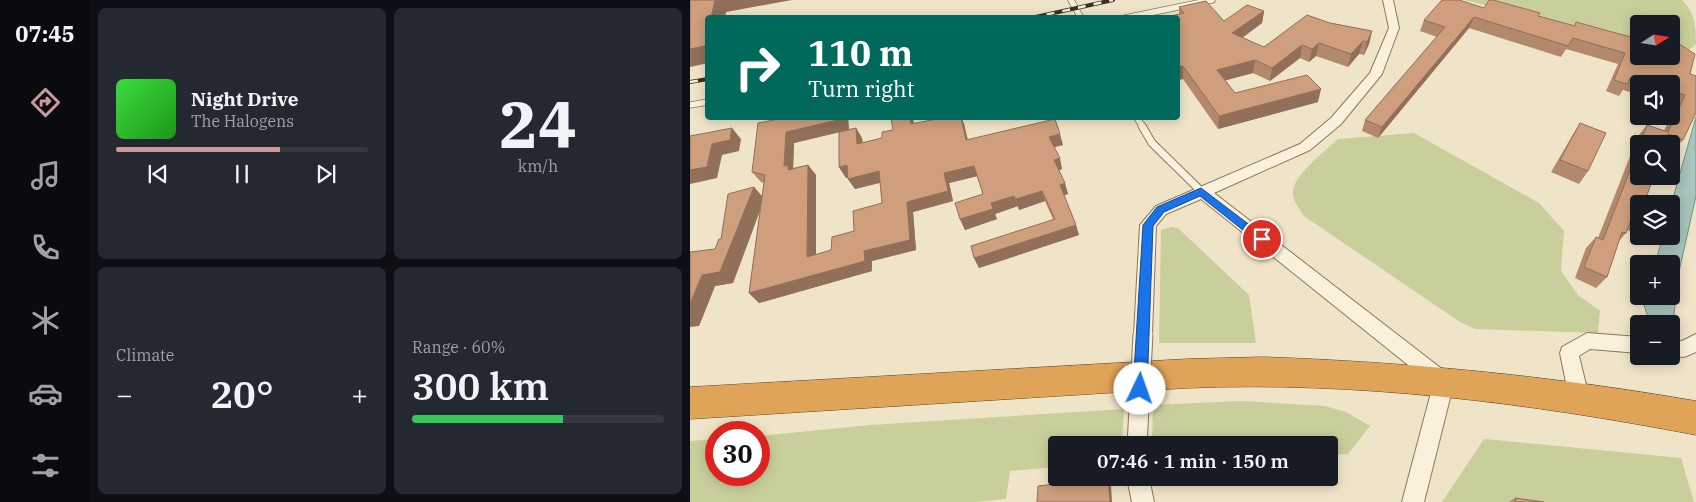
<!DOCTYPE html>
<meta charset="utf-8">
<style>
body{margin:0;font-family:"IBM Plex Serif",serif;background:#242831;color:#f1f3f6;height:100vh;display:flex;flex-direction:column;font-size:19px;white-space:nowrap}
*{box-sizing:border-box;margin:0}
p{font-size:16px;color:#9ea1a6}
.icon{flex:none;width:28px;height:28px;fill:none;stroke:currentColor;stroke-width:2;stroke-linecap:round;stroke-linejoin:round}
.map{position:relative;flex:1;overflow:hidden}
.drawer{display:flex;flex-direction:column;gap:8px;padding:8px;background:#0d0f14;width:600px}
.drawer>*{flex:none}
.banner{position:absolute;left:15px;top:15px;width:475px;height:105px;border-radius:5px;box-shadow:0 2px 12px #0003;background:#00695c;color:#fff;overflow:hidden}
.needle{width:32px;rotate:78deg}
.fabs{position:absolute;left:940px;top:15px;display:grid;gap:10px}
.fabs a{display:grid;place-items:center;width:50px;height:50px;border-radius:5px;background:#171b24;box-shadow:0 2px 12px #0003;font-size:25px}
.speed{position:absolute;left:15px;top:421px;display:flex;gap:10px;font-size:25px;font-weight:700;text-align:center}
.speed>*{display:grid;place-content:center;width:65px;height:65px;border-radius:50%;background:#171b24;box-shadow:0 2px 12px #0003;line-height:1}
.speed .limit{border:8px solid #d22;background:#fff;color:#111}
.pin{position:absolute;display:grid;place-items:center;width:42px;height:42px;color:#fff;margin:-21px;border:2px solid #fff;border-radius:50%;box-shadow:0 1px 5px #0007}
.me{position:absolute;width:55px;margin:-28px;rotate:3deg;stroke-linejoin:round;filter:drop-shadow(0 0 4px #0008)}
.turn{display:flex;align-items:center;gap:18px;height:105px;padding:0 20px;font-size:22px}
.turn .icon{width:65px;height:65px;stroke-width:2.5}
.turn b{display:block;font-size:35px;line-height:42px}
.big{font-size:38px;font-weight:600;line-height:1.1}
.drawer .card{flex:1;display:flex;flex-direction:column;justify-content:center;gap:8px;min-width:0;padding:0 18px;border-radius:8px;background:#242831}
.drawer .dial{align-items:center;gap:0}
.dial b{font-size:65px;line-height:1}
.song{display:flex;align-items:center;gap:15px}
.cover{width:60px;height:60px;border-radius:8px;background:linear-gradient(135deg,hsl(120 70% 55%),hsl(120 70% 35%))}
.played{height:5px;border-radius:2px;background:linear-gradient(90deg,#cc999b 65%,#363941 65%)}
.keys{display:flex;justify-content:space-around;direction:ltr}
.heat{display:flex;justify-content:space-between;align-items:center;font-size:28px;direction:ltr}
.charge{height:8px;border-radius:4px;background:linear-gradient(90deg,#34c759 60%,#363941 0)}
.drawer .tiles{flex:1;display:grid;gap:8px;grid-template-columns:repeat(2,1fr)}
.trip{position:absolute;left:358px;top:436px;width:290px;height:50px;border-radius:5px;background:#171b24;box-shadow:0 2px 12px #0003;font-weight:600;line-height:50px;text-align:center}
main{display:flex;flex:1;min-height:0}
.tabs{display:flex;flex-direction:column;width:90px;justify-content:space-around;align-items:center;background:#090b0e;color:#9ea1a6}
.tabs .icon{width:35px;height:35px}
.tabs .active{color:#cc999b}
.tabs b{font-size:22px;color:#f1f3f6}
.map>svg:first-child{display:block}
.green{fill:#c9cf9b}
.water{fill:#a9c4bc;stroke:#6f938a}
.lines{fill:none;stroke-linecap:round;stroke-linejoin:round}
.lane-far1-casing{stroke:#8d765c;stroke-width:7}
.lane-casing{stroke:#8d765c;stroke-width:9}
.street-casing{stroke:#8d765c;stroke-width:2}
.highway-casing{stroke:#5b4430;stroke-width:1}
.lane-far1{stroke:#faf1dc;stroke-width:5.5}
.lane{stroke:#faf1dc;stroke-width:7}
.street{fill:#faf1dc;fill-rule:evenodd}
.highway{fill:#e0a458;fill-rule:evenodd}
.rail-casing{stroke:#3d2e20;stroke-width:4}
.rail{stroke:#f7eed8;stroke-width:2.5;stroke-dasharray:8;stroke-linecap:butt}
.street-bridge-casing{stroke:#8d765c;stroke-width:21;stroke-linecap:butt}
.street-bridge{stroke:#faf1dc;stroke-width:19}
.wall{fill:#b2896c;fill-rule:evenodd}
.shaded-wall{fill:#916f58}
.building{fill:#cf9f7d;stroke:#916f58}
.route{fill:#1a73e8;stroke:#114b97}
</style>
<main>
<nav class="tabs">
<b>07:45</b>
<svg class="icon active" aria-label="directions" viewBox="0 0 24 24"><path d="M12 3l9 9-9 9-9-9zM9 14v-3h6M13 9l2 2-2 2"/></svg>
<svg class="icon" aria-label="music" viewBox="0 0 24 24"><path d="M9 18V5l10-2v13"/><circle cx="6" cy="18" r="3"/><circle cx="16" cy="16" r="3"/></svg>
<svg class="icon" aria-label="phone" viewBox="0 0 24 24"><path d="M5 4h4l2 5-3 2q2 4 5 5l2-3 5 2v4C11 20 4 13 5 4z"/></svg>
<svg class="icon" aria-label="climate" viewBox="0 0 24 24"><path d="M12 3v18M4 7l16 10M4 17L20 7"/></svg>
<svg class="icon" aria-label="car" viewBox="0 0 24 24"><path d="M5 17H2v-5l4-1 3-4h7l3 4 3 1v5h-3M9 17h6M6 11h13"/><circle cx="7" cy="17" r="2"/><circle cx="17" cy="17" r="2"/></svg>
<svg class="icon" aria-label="filters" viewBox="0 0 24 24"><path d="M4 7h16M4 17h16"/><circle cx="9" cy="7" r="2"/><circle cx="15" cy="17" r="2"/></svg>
</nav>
<section class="drawer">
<div class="tiles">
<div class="card">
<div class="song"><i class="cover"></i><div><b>Night Drive</b><p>The Halogens</p></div></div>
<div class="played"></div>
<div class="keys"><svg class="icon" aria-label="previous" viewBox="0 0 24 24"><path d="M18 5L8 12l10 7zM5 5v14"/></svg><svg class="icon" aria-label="pause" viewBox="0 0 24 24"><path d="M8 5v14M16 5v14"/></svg><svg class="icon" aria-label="next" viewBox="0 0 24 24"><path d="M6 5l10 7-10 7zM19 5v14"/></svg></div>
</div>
<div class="card dial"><b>24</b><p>km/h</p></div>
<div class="card"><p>Climate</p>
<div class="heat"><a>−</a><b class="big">20°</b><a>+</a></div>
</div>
<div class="card"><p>Range · 60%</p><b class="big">300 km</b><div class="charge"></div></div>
</div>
</section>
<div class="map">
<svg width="1006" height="502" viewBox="0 0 1006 502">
<rect width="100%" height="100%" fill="#f0e4c8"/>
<path class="green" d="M774 0H992C1005 13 1006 26 1006 44L998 51 981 55V24H949V44Z
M724 133 849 203 874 231 871 271 888 295 910 311 908 333 785 329 770 322 614 216C609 208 602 201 603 191 604 175 636 150 648 139Z
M481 227 488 228 559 295 566 343H469L471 230Z
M551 401 635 406 656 412 680 426 658 454 639 455V445H462L463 405Z
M434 409 432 445H366V467L320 471 316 499 286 502H0V441L26 439V475H69V436L180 425Z
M794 439 991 458 1004 502H752Z"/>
<path class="water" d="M1006 117V196L988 276 982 334 981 324H960L953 302 955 296H981V264H965L973 236H981V205Z"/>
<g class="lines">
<defs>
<path id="lane-far1" d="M381 0 391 18
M435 18 522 0
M0 105 18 102
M447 118 453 127"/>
<path id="lane" d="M452 126 462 143 511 191"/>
<path id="street" d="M693 0H703L709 28 692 74 651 124 620 150 524 193 761 376 764 382 734 502H712L743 385 511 199 476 214 466 226 462 334 459 340 453 342 447 340 444 334 450 225 466 206 610 144 641 118 680 73 699 28Z
M897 333 949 337V353L900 349 889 356 899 397 896 404 889 406 882 404 879 397 870 353 872 347Z
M1006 334V352L994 357 981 356V340L992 341Z
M437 478H459L464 502H442Z"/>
<path id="highway" d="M573 357C719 362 862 376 1006 401V435C839 403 667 381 497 388L0 419V387L497 359Z"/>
</defs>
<use href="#lane-far1" class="lane-far1-casing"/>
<use href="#lane" class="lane-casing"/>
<use href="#street" class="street-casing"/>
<use href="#highway" class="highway-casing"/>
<use href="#lane-far1" class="lane-far1"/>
<use href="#lane" class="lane"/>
<use href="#street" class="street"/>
<use href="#highway" class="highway"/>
<defs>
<path id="rail" d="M341 18 423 0
M0 82 18 79"/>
</defs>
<use href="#rail" class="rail-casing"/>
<use href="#rail" class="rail"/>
<defs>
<path id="street-bridge" d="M447 445 453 334"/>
</defs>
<use href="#street-bridge" class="street-bridge-casing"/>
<use href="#street-bridge" class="street-bridge"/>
</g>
<path class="wall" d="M489 7 534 21 574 11 572 23 552 38 574 47 640 23 682 31 679 44 674 55 669 54 658 67 626 56 619 62 610 58 580 81 563 73 535 80 545 93 628 102 528 129 493 79 488 80V18H481V16L489 14Z
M794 8 849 16 941 47 1000 74 993 140 983 151H981V144H949V235L937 230 936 233 929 241 917 277 906 288 885 278 896 248 906 237 908 238 948 136 957 125 974 131 985 107 981 105V84H949V95L933 90 929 96 916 91 928 64 876 49 871 57 779 28 688 138 672 131 675 120 747 37 730 31 734 20Z
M94 118H158L159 130 166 128 172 138 173 143 192 138 224 124H274L278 140 373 145 364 147 372 169 369 170 378 194 374 195 389 235 289 268 284 258 363 219 355 201 329 210 328 206 305 214 307 219 275 230 270 219 293 194 287 176 259 183 263 201 223 212 226 250 182 261V271L69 303 59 293 70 211 43 283 25 286 9 326 25 249 64 187 72 196 74 183 71 182 62 172ZM149 132V167L156 178 158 177V179L165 189 190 183 192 203 164 231 141 250 126 255V175L118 165 103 168 104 143Z
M890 123 898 171 889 184 861 172 882 136Z
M825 498 854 502H819Z"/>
<path class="shaded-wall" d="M25 0H102L36 12 35 18H21Z
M574 11 572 23 541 46 542 33Z
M784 17 779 28 688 138 692 127Z
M682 31 679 44 674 55 677 42Z
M18 34V63L0 67V49Z
M673 41 669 54 658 67 661 54Z
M629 43 626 56 619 62 622 49Z
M612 45 610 58 580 81 582 68Z
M565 60 563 73 526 83 527 70Z
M493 66V79L488 80V67Z
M631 89 628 102 528 129 529 116Z
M152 118H158L159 130 104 143 103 171 106 180 94 166 96 132Z
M220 118H223L226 135 221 124Z
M271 118H272L274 124 280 151 276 140Z
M42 128 51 139 49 151 32 155 27 178 0 184V170L22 144Z
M166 128 172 138 174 155 167 144Z
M370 134 373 145 361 148 359 137Z
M370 158 372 169 367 171 364 160Z
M118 165 126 175V267L117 257Z
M157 165 164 176 156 178 149 167Z
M284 166 288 176 259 183 263 201 223 212 226 250 182 261V271L69 303 59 293 174 251 217 202 254 173Z
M189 171 196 181 165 189 158 179Z
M375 183 378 194 372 196 370 185Z
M64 187 74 199 43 283 25 286 9 326 0 327V304L12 275Z
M352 191 355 201 329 210 326 199Z
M324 196 328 206 305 214 307 219 275 230 270 219 301 203Z
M386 225 389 235 289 268 284 258Z
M418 478 421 485 422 502H420Z"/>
<path class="building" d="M0 0H25L21 18H18V34L15 46 0 49Z
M752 0H769L794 8 799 0H803L850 13 848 16 885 26 886 22 944 38 941 47 949 46V56H981V40H983L1005 54 1000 74 1006 76V113L993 140 978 134 975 144H950L957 125 978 132 995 95 981 91V84H958L940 78 937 84 924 80 935 53 883 38 878 46 784 17 692 127 675 120 755 27 734 20Z
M516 1 534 21 557 5 574 11 542 33 574 47 617 15 640 23 682 31 677 42 673 41 661 54 629 43 622 49 612 45 582 68 565 60 527 70 545 93 617 75 631 89 529 116 493 66 488 67V18H482L481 16 494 13 489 7Z
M94 118H152V119L96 132 94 166 98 165V170L118 165 117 257 141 250 142 237 164 231 163 211 192 203 189 171 158 179 157 165 149 167V132L166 128 167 144 192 138V132L203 130 201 118H220L221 124 251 118H271L276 140 365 119 370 134 359 137 370 158 364 160 375 183 370 185 386 225 284 258 281 246 365 219 352 191 326 199 324 196 301 203 303 209 270 219 265 203 293 194 284 166 254 173 258 191 217 202 220 240 174 251 175 261 59 293 75 175 62 172 68 123Z
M890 123 916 133 898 171 870 160Z
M42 128 40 140 22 144 17 167 0 170V136Z
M949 147V176H964L956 198 968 203V204H949V219L942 217 936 233 932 232 917 277 894 267 906 237 913 240Z
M64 187 30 272 12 275 0 304V252L25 249 29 239H31L38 194Z
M414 478H418L420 502H347L348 486Z
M825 498 854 502H826Z"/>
<path class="route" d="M511 188 578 239 576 242H568L510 196 474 212 463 226 457 389 455 394 450 396 445 394 443 389 453 225 467 207Z"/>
</svg>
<div class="fabs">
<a><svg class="needle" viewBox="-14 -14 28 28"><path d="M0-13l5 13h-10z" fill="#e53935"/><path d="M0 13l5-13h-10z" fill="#9ea1a6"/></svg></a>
<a><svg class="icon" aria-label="sound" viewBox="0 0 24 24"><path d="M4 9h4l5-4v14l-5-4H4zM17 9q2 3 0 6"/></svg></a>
<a><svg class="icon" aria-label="search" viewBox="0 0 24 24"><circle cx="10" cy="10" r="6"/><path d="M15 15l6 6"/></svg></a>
<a><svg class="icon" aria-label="layers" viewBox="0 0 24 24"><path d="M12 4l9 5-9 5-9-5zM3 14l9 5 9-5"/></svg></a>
<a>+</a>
<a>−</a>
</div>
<div class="speed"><div class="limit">30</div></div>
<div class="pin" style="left:572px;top:239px;background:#d93025"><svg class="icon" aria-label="arrive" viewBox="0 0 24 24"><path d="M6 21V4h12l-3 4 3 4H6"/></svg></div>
<svg class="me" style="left:450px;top:389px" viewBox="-20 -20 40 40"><circle r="19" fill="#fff"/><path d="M0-13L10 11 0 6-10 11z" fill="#1a73e8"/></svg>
<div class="trip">07:46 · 1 min · 150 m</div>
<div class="banner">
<div class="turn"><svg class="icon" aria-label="right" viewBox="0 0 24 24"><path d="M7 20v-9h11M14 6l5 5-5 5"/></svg><div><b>110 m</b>Turn right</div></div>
</div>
</div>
</main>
